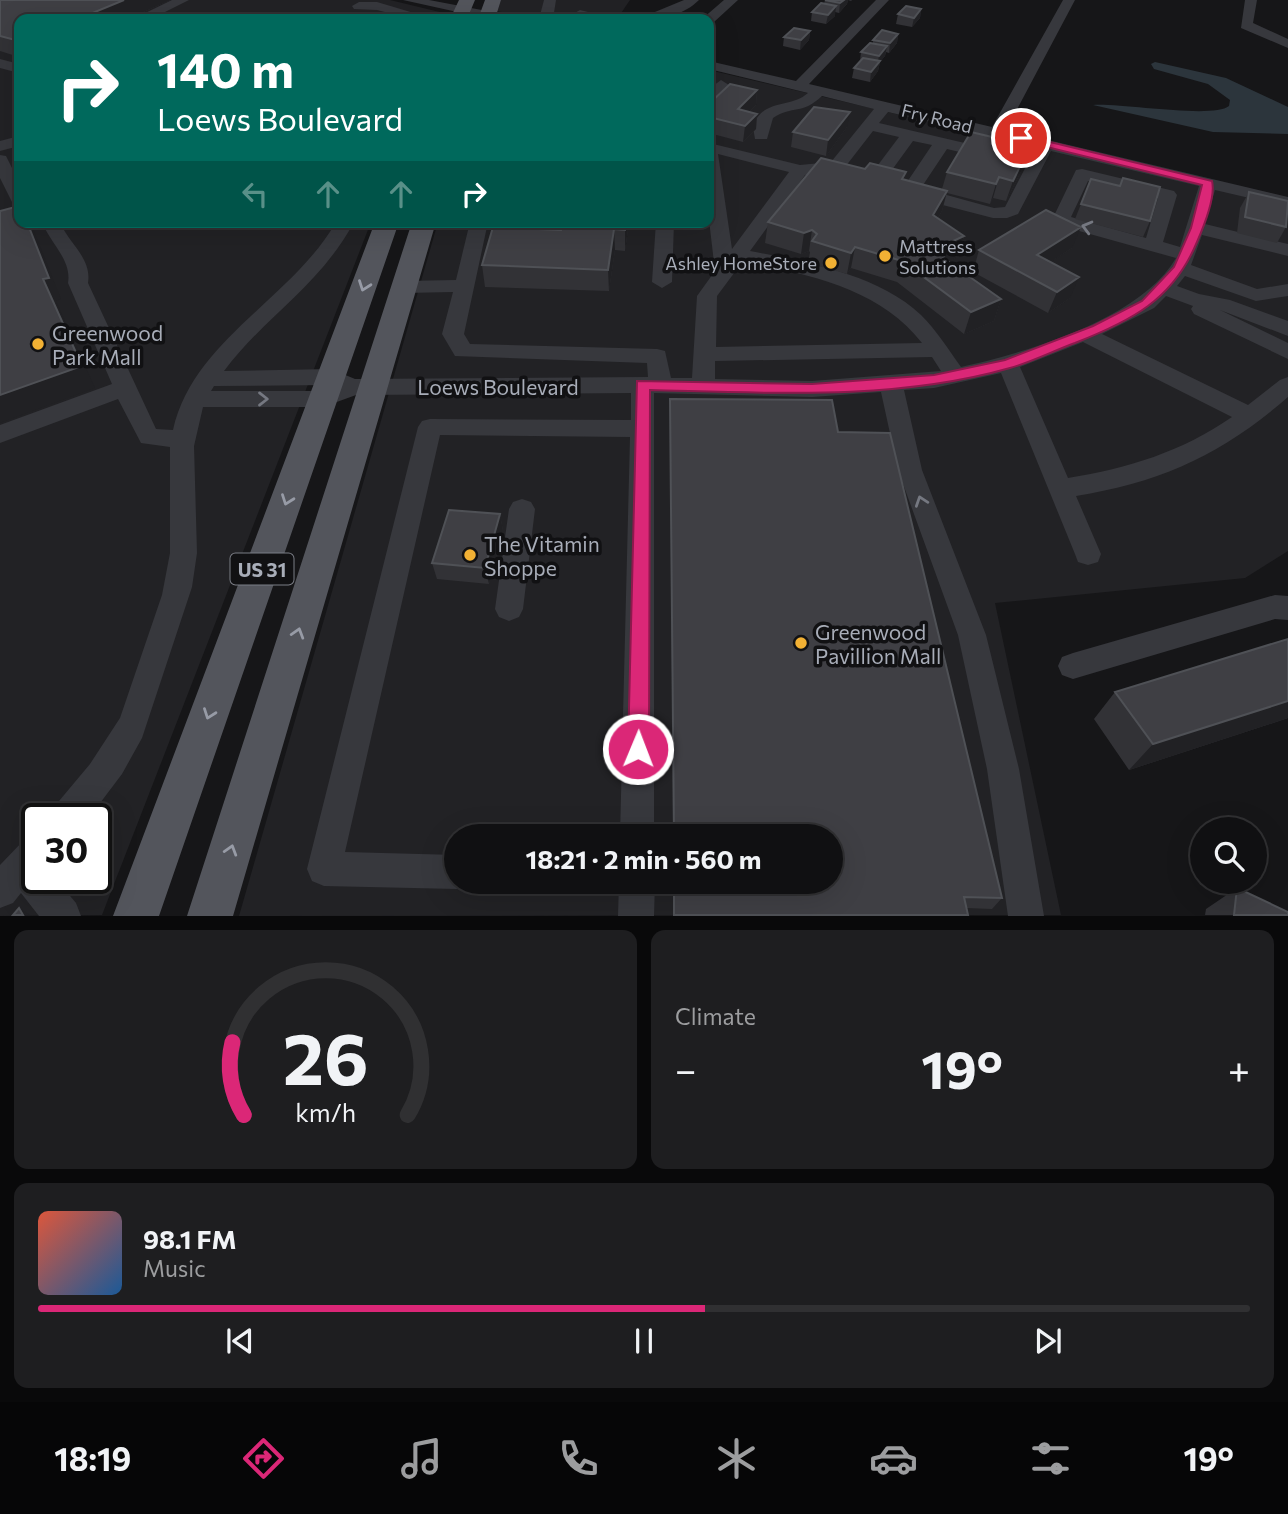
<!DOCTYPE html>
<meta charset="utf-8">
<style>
body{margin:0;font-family:Commissioner,sans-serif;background:#1e1e20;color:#f1f3f6;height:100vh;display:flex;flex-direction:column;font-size:26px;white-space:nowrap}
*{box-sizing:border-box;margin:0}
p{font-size:23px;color:#9c9d9f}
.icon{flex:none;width:38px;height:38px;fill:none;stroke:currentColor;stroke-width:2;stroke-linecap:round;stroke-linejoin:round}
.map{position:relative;height:916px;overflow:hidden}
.drawer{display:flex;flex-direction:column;gap:14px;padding:14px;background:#09090a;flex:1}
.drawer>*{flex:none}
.guide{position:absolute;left:14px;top:14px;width:700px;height:214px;border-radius:14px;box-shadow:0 7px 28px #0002,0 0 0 2px #303032;background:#00695c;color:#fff;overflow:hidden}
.buttons{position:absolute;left:1190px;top:817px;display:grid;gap:14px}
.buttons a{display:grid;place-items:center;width:77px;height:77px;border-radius:50%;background:#101012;box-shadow:0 7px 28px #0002,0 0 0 2px #303032;font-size:35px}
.speed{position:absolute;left:21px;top:803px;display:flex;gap:14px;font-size:35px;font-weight:700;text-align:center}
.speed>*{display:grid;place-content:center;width:91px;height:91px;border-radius:50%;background:#101012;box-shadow:0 7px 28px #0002,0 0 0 2px #303032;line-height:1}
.speed .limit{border:4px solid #111;border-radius:10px;background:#fff;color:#111}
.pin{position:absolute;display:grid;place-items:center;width:60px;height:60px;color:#fff;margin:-30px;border:4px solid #fff;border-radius:50%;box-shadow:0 2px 7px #0007}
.me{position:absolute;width:77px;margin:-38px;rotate:1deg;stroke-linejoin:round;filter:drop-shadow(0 0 5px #0008)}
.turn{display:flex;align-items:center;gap:24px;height:147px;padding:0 28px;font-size:32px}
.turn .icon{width:91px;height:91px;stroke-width:2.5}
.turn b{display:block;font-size:49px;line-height:60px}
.lanes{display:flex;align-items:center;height:66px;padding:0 28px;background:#0003;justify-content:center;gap:35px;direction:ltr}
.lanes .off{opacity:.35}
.big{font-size:52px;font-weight:700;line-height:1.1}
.drawer .tile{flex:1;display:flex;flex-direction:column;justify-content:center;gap:10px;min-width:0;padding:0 24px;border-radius:14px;background:#1e1e20}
.drawer .dial{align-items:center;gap:0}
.dial svg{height:182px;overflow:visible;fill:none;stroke:#303032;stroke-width:7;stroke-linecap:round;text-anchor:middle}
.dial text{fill:#f1f3f6;stroke:none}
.song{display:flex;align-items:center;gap:21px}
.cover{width:84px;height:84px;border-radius:10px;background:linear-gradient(135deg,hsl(10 70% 55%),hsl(210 70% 35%))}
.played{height:7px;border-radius:4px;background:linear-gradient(90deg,#db2777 55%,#303032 55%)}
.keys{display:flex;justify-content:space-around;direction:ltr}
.heat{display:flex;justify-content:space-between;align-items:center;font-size:38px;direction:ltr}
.drawer .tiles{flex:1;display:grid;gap:14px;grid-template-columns:1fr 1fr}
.tile:last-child{grid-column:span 2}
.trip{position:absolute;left:444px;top:824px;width:399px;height:70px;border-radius:35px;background:#101012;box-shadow:0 7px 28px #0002,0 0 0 2px #303032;font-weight:700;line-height:70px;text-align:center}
.tab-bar{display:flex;height:112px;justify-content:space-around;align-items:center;background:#060607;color:#9c9d9f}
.tab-bar .icon{width:49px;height:49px}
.tab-bar .active{color:#db2777}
.tab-bar b{font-size:32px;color:#f1f3f6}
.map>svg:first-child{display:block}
.built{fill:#222225;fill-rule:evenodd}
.water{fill:#2c353c}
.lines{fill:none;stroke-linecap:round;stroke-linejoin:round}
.minor{fill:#37383d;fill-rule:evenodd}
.major{fill:#53555c;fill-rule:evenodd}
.wall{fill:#323236}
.shaded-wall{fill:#212124}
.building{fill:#3f3f44;stroke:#4f5156;stroke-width:2}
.oneway{stroke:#757881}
.oneway2{stroke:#979ba6}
.route{fill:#db2777;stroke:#8e194d;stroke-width:2}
.poi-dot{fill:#f2b134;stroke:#111113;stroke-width:2.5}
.labels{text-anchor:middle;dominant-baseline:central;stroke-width:7;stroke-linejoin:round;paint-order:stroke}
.far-street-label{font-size:18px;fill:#a8adb8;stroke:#111113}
.far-poi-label{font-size:18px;fill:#a8adb8;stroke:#111113;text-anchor:start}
.shield{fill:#111113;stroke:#7b7e86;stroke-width:2}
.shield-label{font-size:19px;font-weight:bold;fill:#a8adb8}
.poi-label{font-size:21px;fill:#a8adb8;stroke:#111113;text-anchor:start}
.street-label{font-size:21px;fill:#a8adb8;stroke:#111113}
</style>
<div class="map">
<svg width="1288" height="916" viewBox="0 0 1288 916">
<rect width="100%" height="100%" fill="#161618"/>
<path class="built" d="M0 0H390L452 15 450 19H19V222H371L102 915 0 916ZM37 819H96V878H37Z
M501 0H630L617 19H533L497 11Z
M709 70 1288 206V551L1245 578 995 603 1061 915 239 916 438 222H709ZM457 836H831V882H457Z"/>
<path class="water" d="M1155 62 1226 78 1288 107V134L1213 132 1093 105C1122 103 1213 119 1229 106L1230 100 1208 84 1154 69 1151 64Z"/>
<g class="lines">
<path class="minor" d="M172 0H189L151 19H133Z
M403 0H429L508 15 515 19H489Z
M544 0H556L553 19H539Z
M684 0H699C683 16 660 20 638 19Z
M724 0H738L714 22 702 19Z
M876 0H889L809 84 992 127 1063 0H1075L1006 130 1288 197V207L1215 190 1205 224 1288 244V256L1202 235 1191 265 1257 289 1288 284V296L1256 301 1185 276 1177 286 1199 294 1230 300 1288 321V336L1220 310 1288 343V359L1194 314 1191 309 1193 306 1166 296 1154 308 1102 334 1248 405 1280 380 1288 377V397C1223 454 1162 482 1076 496L1101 554 1098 562 1088 565 1078 562 1075 554 1001 373 934 388 904 390 922 470 986 635 1019 769 1044 916H1008L987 769 958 635 898 470 881 392 812 397 654 393V836H620L630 437 440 435 345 852 457 855V882H470L457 889 324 886 312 881 307 869 418 427 422 421 430 419 631 420V393L356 395 323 407H203L194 446 197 553 192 587 142 738 122 774 88 819H49L54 807 90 764 120 718 162 595 170 553V447L141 443 118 399 0 443V425L112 384 68 283C72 260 50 243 42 222H60C69 244 92 258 88 283L156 429 173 430C193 340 292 299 336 222H354C318 288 266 315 224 371L331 369 355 379 648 377 647 363 455 356 442 334 453 292 404 293 394 287 404 281 456 280 470 222H488L464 334 470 344 657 349 665 351 671 378H692L697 296 715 271 709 220V143L800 165 831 162 874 109 822 96C802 115 793 105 773 118L767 139H755L753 127C762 98 790 109 808 93L709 69V61L796 81ZM888 112 1036 147 1005 207 994 208 921 188 947 149 993 160 1001 155 999 151 879 123ZM873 131 899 137 866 181 869 185H881L913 141 932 145 901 191 904 195 993 218H1007L1018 214 1051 151 1199 186 1180 247 1163 242 1177 195 1174 191 1082 169 1076 170 1052 220 1054 224 1176 258C1142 318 1026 353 961 367 948 349 937 331 921 315 878 274 806 262 750 251L805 175 842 171ZM718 154 789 172 732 249ZM1088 181 1158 198 1146 238 1071 217ZM743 261C807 274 880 288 922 343L716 347 717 296ZM1083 342 1232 417C1181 452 1129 468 1068 478L1020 367ZM932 357 941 371 812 381 715 379V361ZM328 385 333 387 321 391H211L214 386Z
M1245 0H1257L1253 23 1288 39V48L1241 28Z
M359 2H377L434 19H412L377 10 354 9 352 6Z
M580 10 600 15 602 18 575 17 573 14Z
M0 59 19 64V73L0 68Z
M721 80 729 85 714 100 709 102V89Z
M19 136V146L0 151V141Z
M0 155 6 156 19 182V205L13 204 0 178Z
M553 222H571L567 241 535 243 526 237 535 231H551Z
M656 222H674L672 282 662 288 652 282Z
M522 499 531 502 535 509 523 609 519 617 509 621 499 617 495 609 509 509 513 502Z
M1275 595 1288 596V620L1275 619 1073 679 1062 675 1058 666 1062 657 1073 653Z
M37 834V878H55L76 903 81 916H39L21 893 13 903 0 908V865L25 839Z
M619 882H655L654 916H618Z"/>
<path class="major" d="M459 0H475L467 19H450Z
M485 0H501L495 19H478Z
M375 222H399L159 916H113Z
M412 222H436L233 916H187Z"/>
</g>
<path class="wall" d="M0 0H171L127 19H19V57L0 51Z
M825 0H852L851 1 848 0 847 4 839 13 835 12V16L826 24 811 21 812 12 824 4Z
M921 9 920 18 912 27 896 24 898 14Z
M810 31 809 40 800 50 783 46 784 37Z
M898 34 897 43 889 53 886 52 885 56 880 62 878 71 870 82 852 78 854 68 860 61 861 52 873 43V40Z
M757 90 756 105 749 112 757 114 756 129 743 142 709 133V104Z
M847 127 826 156 791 147 793 132Z
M1024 166 1006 201 993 198 990 204 947 193 942 211 938 218 964 236 958 257 948 261 1001 299 994 321 964 334 897 282 851 268 847 274 808 263 810 252 809 251 801 254 765 243 768 222 905 180 942 189 947 172Z
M1123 178 1150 221 1143 237 1075 219 1091 179 1119 185Z
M1249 192 1286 227 1277 243 1237 233 1240 208Z
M629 222 625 251 615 250 609 291 485 287 482 265 561 230Z
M1072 248 1050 262 1070 298 1048 313 973 272 979 250Z
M670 399 838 432 1002 898 992 909 967 908 968 915H673V882H831V836H673Z
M500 514 503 531 489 584 437 579 432 563Z
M1288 639V718L1129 770 1094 719 1115 692Z
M1237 888 1288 915H1205L1206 909Z"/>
<path class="shaded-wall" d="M124 0H171L127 19H78Z
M844 0H848L847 4 839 13 840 3Z
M836 6 835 16 826 24 828 15Z
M921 9 920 18 912 27 914 18Z
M810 31 809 40 800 50 801 40Z
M898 34 897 43 889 53 890 43Z
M887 46 885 56 880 62 878 71 870 82 871 72 877 65 879 56Z
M711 68 710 87 709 88V70Z
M757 90 756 105 737 124 738 109Z
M850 112 847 127 826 156 828 140Z
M757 114 756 129 743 142 745 126Z
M1030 146 1024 166 1006 201 1013 181Z
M999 177 993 198 990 204 996 184Z
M947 191 942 211 927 236 933 215Z
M27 222H30L32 226 61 299 56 301 95 388 0 423V395L43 279Z
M626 222H629L625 251V230Z
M1081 227 1072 248 1029 276 1037 255Z
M614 229 615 250 609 291 608 270Z
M812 230 809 251 801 254 804 233Z
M964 236 958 257 947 262 943 258 953 241Z
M855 247 851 268 847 274 851 253Z
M1079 277 1070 298 1048 313 1057 292Z
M1001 299 994 321 964 334 971 312Z
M500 514 503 531 489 584 485 568Z
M1288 701V718L1129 770 1153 744Z
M19 908 30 915H23Z"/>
<path class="building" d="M0 0H124L78 19H19V41L0 36Z
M825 0H844L840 3Z
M821 3 836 6 828 15 812 12Z
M906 6 921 9 914 18 898 14Z
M794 28 810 31 801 40 784 37Z
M882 30 898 34 890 43 873 40Z
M870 43 887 46 879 56 861 52Z
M863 58 880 61 871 72 854 68Z
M730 84 757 90 738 109 757 114 745 126 709 117V104Z
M814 107 850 112 828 140 793 132Z
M971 132 1030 146 1013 181 999 177 996 184 947 172Z
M821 158 865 169 870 163 906 172 902 179 947 191 933 215 964 236 953 241 943 258 1001 299 971 312 902 261 855 247 851 253 812 241 817 234 812 230 804 233 768 222Z
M1123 178 1160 187 1150 221 1081 204 1091 179 1120 186Z
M1249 192 1288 201 1286 227 1245 217Z
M19 206V222H27L49 278 43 279 82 366 0 395V211Z
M1046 210 1081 227 1037 255 1079 277 1057 292 979 250Z
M563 222H626L625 230 614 229 608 270 482 265 493 227 561 230Z
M670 399 832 400 838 432 890 433 1002 898 964 897 968 915H674V882H831V836H674Z
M449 510 500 514 485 568 432 563Z
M1288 639V701L1153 744 1115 692Z
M1237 888 1288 912V915H1234Z
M19 908 23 915H13Z"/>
<defs><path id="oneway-chevron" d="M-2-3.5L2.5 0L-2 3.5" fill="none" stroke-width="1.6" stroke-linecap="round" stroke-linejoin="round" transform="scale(1.75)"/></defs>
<g class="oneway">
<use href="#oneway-chevron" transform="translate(1087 227) rotate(-165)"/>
<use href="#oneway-chevron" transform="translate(263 399)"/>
<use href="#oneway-chevron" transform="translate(921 501) rotate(-109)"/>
</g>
<g class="oneway2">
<use href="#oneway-chevron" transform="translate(364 286) rotate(110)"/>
<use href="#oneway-chevron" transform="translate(287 500) rotate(110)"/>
<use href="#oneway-chevron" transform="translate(298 633) rotate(-73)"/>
<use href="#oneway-chevron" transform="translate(209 714) rotate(110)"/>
<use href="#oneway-chevron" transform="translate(231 850) rotate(-73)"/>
</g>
<path class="route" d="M1021 135 1212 181C1216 197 1204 226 1197 242 1173 300 1131 321 1075 343 1053 351 1032 362 1010 368 894 401 770 393 650 390L649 749 646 756 638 759 631 756 628 749 637 381 812 384 934 375 1005 360 1093 326 1142 301 1174 267 1191 228 1202 185 1018 140V136Z"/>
<g class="poi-dot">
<circle cx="885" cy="256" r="7"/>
<circle cx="831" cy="263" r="7"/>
<circle cx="38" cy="344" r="7"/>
<circle cx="470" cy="555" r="7"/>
<circle cx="801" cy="643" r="7"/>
</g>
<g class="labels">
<g class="far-street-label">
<text transform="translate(937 118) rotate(14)">Fry Road</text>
</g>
<g class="far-poi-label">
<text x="899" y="246">Mattress<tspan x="899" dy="21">Solutions</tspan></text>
<text x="817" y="263" text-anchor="end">Ashley HomeStore</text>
</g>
<rect class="shield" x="230.5" y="553.5" width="63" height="31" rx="5"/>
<g class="shield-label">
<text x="262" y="569">US 31</text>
</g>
<g class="poi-label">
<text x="52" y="332">Greenwood<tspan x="52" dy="24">Park Mall</tspan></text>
<text x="484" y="543">The Vitamin<tspan x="484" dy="24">Shoppe</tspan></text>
<text x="815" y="631">Greenwood<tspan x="815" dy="24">Pavillion Mall</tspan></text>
</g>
<g class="street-label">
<text x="498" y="386">Loews Boulevard</text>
</g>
</g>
</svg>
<div class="buttons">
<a><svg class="icon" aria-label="search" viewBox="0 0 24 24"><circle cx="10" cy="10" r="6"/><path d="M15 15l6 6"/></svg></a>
</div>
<div class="speed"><div class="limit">30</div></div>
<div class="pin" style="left:1021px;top:138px;background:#d93025"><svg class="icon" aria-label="arrive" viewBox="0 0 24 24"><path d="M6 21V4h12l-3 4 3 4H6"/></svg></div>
<svg class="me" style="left:638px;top:749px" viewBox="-20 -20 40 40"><circle r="17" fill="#db2777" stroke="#fff" stroke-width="3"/><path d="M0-11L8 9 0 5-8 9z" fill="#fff"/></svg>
<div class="trip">18:21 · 2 min · 560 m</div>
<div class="guide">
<div class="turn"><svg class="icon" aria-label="right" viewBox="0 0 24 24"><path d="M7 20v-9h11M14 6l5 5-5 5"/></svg><div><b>140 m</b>Loews Boulevard</div></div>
<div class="lanes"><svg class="icon off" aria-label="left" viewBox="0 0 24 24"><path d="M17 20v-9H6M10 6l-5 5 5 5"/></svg><svg class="icon off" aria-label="ahead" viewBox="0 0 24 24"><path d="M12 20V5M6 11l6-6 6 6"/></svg><svg class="icon off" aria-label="ahead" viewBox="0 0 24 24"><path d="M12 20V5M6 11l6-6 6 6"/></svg><svg class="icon" aria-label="right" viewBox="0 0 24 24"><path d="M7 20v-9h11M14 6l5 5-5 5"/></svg></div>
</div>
</div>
<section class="drawer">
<div class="tiles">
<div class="tile dial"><svg viewBox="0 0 100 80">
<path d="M14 69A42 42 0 1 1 86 69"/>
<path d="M14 69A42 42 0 0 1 9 37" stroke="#db2777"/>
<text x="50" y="56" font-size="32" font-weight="700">26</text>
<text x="50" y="72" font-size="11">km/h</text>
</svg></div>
<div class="tile"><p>Climate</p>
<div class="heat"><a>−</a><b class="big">19°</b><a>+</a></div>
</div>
<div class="tile">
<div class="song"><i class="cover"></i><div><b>98.1 FM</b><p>Music</p></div></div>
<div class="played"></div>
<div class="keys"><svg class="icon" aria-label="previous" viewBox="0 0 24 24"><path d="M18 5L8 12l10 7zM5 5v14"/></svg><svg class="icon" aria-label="pause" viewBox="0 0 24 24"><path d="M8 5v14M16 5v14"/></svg><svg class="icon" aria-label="next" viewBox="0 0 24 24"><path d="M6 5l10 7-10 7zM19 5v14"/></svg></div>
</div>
</div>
</section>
<nav class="tab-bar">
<b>18:19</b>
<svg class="icon active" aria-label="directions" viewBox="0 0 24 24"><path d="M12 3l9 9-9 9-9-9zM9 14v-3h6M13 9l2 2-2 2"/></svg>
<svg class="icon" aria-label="music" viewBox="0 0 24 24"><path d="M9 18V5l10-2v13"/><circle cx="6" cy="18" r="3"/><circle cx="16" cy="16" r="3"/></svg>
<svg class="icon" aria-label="phone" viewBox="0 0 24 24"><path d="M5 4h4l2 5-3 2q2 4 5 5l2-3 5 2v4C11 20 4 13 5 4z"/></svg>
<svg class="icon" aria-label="climate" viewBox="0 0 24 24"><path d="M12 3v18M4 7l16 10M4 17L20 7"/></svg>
<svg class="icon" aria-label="car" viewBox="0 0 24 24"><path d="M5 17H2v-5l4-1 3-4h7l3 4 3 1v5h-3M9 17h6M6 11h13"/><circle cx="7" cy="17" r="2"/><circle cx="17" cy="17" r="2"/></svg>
<svg class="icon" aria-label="filters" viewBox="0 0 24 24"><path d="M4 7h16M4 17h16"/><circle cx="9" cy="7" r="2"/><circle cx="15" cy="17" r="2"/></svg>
<b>19°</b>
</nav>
